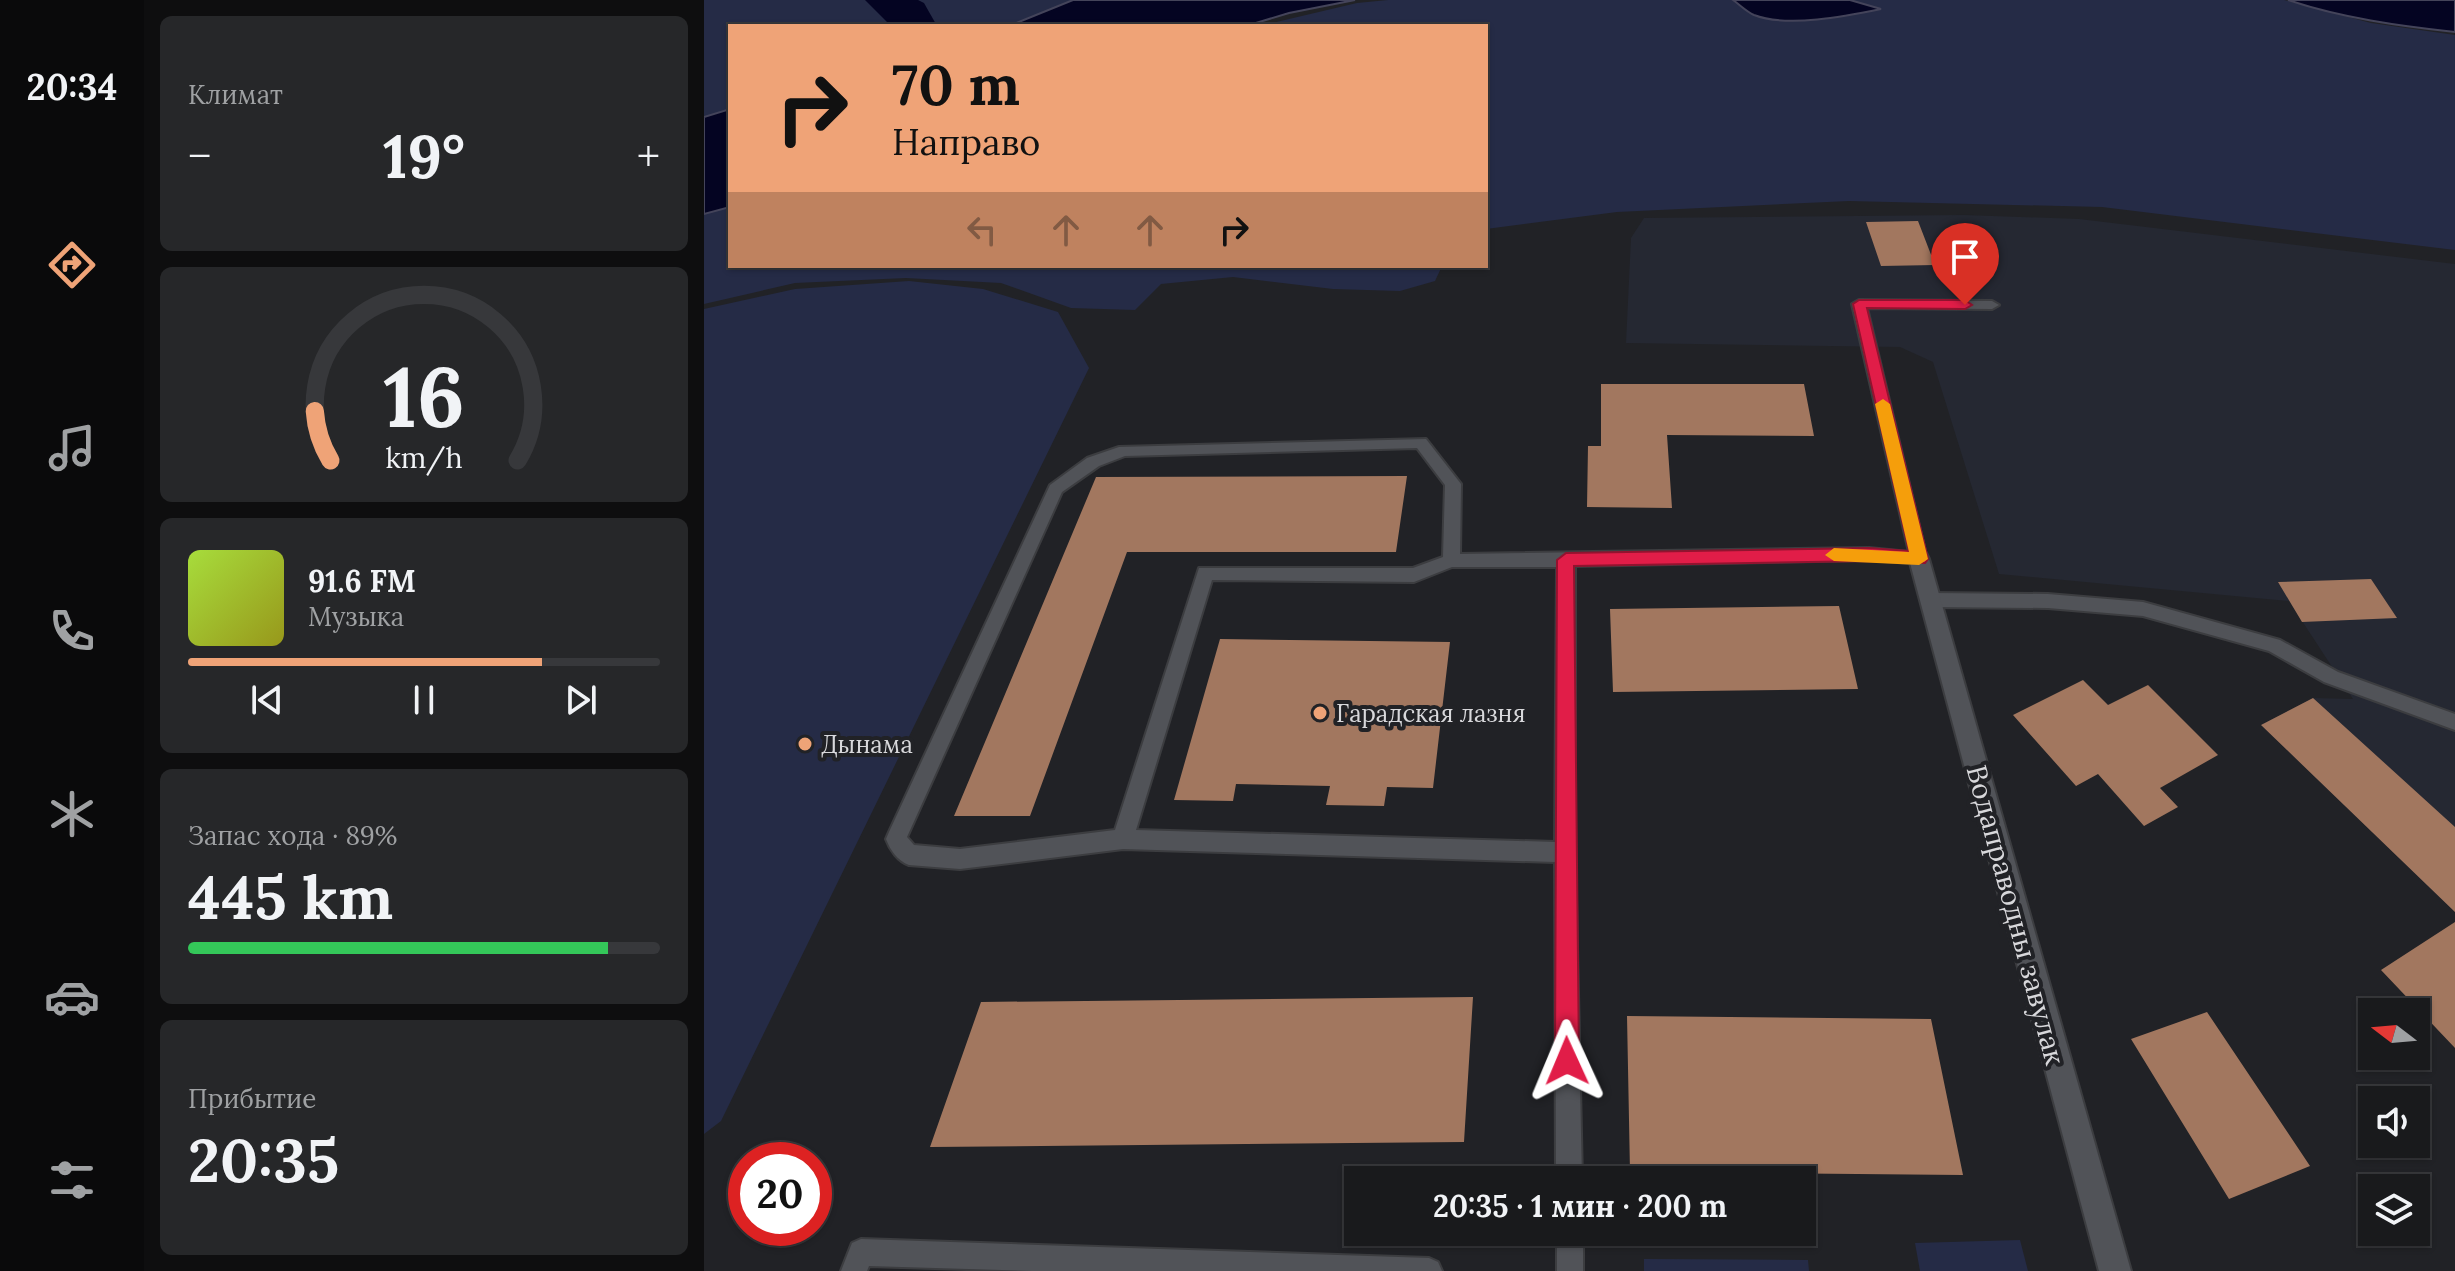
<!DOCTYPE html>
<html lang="ru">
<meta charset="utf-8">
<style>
body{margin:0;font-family:Lora,serif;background:#262729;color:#f1f3f6;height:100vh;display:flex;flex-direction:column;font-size:30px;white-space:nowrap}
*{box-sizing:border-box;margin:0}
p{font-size:26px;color:#9fa1a3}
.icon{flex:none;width:44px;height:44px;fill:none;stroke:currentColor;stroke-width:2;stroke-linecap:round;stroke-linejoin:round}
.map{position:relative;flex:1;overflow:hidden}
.details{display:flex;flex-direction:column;gap:16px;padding:16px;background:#0e0e0f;width:560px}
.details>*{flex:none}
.banner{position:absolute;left:24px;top:24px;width:760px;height:244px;border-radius:0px;box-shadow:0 2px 6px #0004,0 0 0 2px #37383b;background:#efa377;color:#111;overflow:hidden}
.needle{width:52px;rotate:286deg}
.buttons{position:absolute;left:1654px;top:998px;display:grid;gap:16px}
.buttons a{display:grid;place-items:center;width:72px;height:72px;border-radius:0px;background:#191a1c;box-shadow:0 2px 6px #0004,0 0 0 2px #37383b;font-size:40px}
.speed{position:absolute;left:24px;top:1142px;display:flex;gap:16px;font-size:40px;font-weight:700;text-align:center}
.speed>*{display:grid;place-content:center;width:104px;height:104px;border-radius:50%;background:#191a1c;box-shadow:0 2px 6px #0004,0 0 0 2px #37383b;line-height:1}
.speed .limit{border:12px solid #d22;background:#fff;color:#111}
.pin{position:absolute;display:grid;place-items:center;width:68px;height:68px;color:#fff;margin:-82px -34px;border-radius:50% 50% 50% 0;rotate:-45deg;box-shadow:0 0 8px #0007}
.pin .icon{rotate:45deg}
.me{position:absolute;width:88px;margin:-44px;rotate:359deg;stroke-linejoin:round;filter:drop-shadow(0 0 6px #0008)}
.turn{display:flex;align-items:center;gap:28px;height:168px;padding:0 32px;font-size:36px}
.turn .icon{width:104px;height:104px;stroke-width:2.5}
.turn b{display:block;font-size:56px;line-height:68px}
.lanes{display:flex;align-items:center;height:76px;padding:0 32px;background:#0003;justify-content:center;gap:40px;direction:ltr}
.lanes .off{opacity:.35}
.big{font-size:60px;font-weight:800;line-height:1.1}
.details .tile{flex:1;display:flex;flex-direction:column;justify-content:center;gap:12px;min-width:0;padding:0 28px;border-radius:12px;background:#262729}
.details .dial{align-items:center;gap:0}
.dial svg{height:208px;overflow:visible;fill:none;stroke:#37383b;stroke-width:7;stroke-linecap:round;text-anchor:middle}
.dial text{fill:#f1f3f6;stroke:none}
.song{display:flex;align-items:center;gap:24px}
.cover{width:96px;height:96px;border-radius:12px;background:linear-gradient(135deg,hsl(80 70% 55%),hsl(60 70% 35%))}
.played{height:8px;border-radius:4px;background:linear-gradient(90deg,#efa377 75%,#37383b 75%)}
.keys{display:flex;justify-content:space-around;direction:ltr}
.heat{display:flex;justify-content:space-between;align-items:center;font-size:44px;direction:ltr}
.charge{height:12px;border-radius:6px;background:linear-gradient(90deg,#34c759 89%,#37383b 0)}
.trip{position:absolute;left:640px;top:1166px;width:472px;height:80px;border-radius:0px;background:#191a1c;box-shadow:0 2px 6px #0004,0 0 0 2px #37383b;font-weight:800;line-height:80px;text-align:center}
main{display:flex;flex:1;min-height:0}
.dock{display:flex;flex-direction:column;width:144px;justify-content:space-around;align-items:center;background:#0a0a0b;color:#9fa1a3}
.dock .icon{width:56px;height:56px}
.dock .active{color:#efa377}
.dock b{font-size:36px;color:#f1f3f6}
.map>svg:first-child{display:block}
.built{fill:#252832}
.green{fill:#252b46}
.water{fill:#040422;stroke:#44445a;stroke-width:2}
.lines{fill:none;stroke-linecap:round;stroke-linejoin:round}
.river{fill:#040422;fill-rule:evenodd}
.building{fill:#a2775f}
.service-casing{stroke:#3c3d40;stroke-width:4}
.minor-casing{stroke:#3c3d40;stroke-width:4}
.service{fill:#515358;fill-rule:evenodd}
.minor{fill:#515358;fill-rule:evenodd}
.route{fill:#e11d48;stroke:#92132f;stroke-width:2}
.slow{fill:#f59e0b}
.poi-dot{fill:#efa377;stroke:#212226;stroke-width:3}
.labels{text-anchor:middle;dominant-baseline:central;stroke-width:8;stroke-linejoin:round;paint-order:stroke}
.poi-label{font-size:24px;fill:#d8d8db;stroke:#212226;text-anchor:start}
.near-street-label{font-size:28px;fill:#d8d8db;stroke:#212226}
</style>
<main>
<nav class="dock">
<b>20:34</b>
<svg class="icon active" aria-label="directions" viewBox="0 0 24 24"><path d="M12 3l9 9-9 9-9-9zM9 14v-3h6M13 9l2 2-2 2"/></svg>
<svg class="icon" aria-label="music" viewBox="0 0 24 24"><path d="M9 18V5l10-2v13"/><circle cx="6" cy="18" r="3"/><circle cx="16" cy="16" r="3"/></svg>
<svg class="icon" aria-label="phone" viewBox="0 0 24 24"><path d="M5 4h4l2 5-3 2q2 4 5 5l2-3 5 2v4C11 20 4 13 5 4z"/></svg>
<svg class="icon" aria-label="climate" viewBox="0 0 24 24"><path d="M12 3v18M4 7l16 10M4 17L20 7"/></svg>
<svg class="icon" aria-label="car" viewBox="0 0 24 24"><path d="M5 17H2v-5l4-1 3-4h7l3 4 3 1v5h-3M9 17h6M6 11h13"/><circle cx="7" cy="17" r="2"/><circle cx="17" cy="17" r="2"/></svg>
<svg class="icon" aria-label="filters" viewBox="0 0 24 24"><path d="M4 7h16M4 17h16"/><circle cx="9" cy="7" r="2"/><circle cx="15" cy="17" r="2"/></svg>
</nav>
<section class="details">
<div class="tile"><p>Климат</p>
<div class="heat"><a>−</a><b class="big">19°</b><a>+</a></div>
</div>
<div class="tile dial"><svg viewBox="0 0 100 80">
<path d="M14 69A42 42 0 1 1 86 69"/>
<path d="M14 69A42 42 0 0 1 8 50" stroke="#efa377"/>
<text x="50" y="56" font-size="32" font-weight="700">16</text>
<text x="50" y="72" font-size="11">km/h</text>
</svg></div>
<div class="tile">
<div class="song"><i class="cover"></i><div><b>91.6 FM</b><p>Музыка</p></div></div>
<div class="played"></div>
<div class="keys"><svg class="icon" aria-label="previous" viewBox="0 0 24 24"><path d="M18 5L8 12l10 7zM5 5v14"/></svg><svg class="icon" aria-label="pause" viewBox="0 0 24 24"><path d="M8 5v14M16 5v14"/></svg><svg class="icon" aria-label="next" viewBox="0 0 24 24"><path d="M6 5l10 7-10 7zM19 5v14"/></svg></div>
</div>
<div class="tile"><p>Запас хода · 89%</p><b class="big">445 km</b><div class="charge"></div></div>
<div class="tile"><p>Прибытие</p><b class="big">20:35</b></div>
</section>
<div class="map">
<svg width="1751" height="1271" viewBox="0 0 1751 1271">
<rect width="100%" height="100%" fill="#212226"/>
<path class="built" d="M1260 215 1375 219 1751 264V912L1557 725 1609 698 1649 699 1585 601 1295 574 1229 362 1196 347 922 343 927 238 940 218Z"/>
<path class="green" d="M0 0H369L305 26H26V109L0 117Z
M684 0H1029L1049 15 1175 9 1146 0H1580L1667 23 1751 35V250L1398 207 1145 201 913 212 782 229V26H555L653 3Z
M26 207V266H738L731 281 696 291 629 289 529 277 457 284 431 310 367 308 297 283 202 278 91 283 0 304V214Z
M205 281 279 289 354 312 385 368 17 1121 0 1134V309L91 289Z
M1316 1240 1324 1271H1216L1211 1243Z
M940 1259 1104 1260 1105 1271H940Z"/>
<path class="water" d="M369 0H651L585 13 542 26H305Z
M1029 0H1146L1177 9C1143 16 1083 28 1050 15 1043 12 1036 5 1029 0Z
M1584 0H1751V32C1695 26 1638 18 1584 0Z
M26 109V207L0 214V117Z"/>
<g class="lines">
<path class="river" d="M161 0H214L220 3 233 26H187Z"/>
</g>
<path class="building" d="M1214 221 1231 265 1177 266 1162 222Z
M897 384H1100L1110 436 963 435 968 508 883 507 884 446H897Z
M703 476 692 552H423L326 816H250L392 477Z
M1667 579 1693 618 1598 622 1574 582Z
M1135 606 1154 689 909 692 906 609Z
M516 639 746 642 729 788 683 787 680 806 622 805 626 786 532 784 529 801 470 800Z
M1379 680 1404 705 1444 685 1514 755 1456 788 1474 807 1440 826 1394 774 1372 786 1309 715Z
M1609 698 1751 827V912L1557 725Z
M1751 922V1048L1677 970Z
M769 997 760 1142 226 1147 277 1002Z
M1503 1012 1606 1166 1525 1199 1427 1039Z
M923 1016 1227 1019 1259 1175 926 1172Z"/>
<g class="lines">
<defs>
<path id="service" d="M1155 300 1288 301 1295 305 1288 309 1163 308 1223 559 1221 564 1165 560 871 566V852L878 1180H852L851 862 419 849 256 869 205 865C194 861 186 850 182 839L185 832 346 485 383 458 415 447 722 439 757 484 756 554 1165 548 1205 552 1148 304ZM713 448 741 485 739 557 709 568H495L411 830 256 849 210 845 203 837 358 492 395 466 421 456ZM748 567H853L851 842 432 830 508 580 710 582Z
M1226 593 1344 594 1439 602 1576 640 1634 672 1751 714V730L1620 682 1565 651 1439 616 1344 608 1226 607 1217 600Z
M853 1232H879V1271H853Z
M157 1239 725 1258 734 1262 738 1271H328L165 1266 163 1271H137L148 1243Z"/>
<path id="minor" d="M1215 551 1222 553 1225 559 1427 1271H1395L1205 559 1208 553Z"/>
</defs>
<use href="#service" class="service-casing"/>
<use href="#minor" class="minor-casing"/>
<use href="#service" class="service"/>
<use href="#minor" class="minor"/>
</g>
<path class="route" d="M1155 300H1261L1268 305 1261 309 1163 308 1224 559 1221 563 1165 561 870 566 875 1061 872 1069 863 1073 855 1069 851 1061 853 560 862 553 1165 548 1205 551 1149 304Z"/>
<path class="slow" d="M1179 399 1186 404 1224 559 1215 565 1130 561 1121 555 1130 548 1205 552 1171 404Z"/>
<g class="poi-dot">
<circle cx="616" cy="713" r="8"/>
<circle cx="101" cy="744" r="8"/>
</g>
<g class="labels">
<g class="poi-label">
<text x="632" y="713">Гарадская лазня</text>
<text x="117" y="744">Дынама</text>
</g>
<g class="near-street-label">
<text transform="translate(1312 915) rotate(75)">Водаправодны завулак</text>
</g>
</g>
</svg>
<div class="buttons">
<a><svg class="needle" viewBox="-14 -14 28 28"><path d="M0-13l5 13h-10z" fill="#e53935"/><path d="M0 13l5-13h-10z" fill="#9fa1a3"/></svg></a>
<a><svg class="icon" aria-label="sound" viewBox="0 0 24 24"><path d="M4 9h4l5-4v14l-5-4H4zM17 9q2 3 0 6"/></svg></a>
<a><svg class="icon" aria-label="layers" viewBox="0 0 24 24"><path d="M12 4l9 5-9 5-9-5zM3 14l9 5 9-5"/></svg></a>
</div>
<div class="speed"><div class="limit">20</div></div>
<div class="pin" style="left:1261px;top:305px;background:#d93025"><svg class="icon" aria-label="arrive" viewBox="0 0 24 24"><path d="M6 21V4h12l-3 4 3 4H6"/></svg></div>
<svg class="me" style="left:863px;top:1061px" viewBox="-20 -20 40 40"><path d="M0-17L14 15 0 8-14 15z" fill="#e11d48" stroke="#fff" stroke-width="4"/></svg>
<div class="trip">20:35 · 1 мин · 200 m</div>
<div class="banner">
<div class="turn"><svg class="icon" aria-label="right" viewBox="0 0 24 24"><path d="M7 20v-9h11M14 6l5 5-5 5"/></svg><div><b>70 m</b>Направо</div></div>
<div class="lanes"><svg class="icon off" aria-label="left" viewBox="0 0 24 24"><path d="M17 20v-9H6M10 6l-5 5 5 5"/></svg><svg class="icon off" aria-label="ahead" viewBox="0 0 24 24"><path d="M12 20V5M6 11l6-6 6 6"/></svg><svg class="icon off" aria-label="ahead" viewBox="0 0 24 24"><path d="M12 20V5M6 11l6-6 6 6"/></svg><svg class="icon" aria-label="right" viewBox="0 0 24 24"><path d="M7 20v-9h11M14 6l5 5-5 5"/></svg></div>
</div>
</div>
</main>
